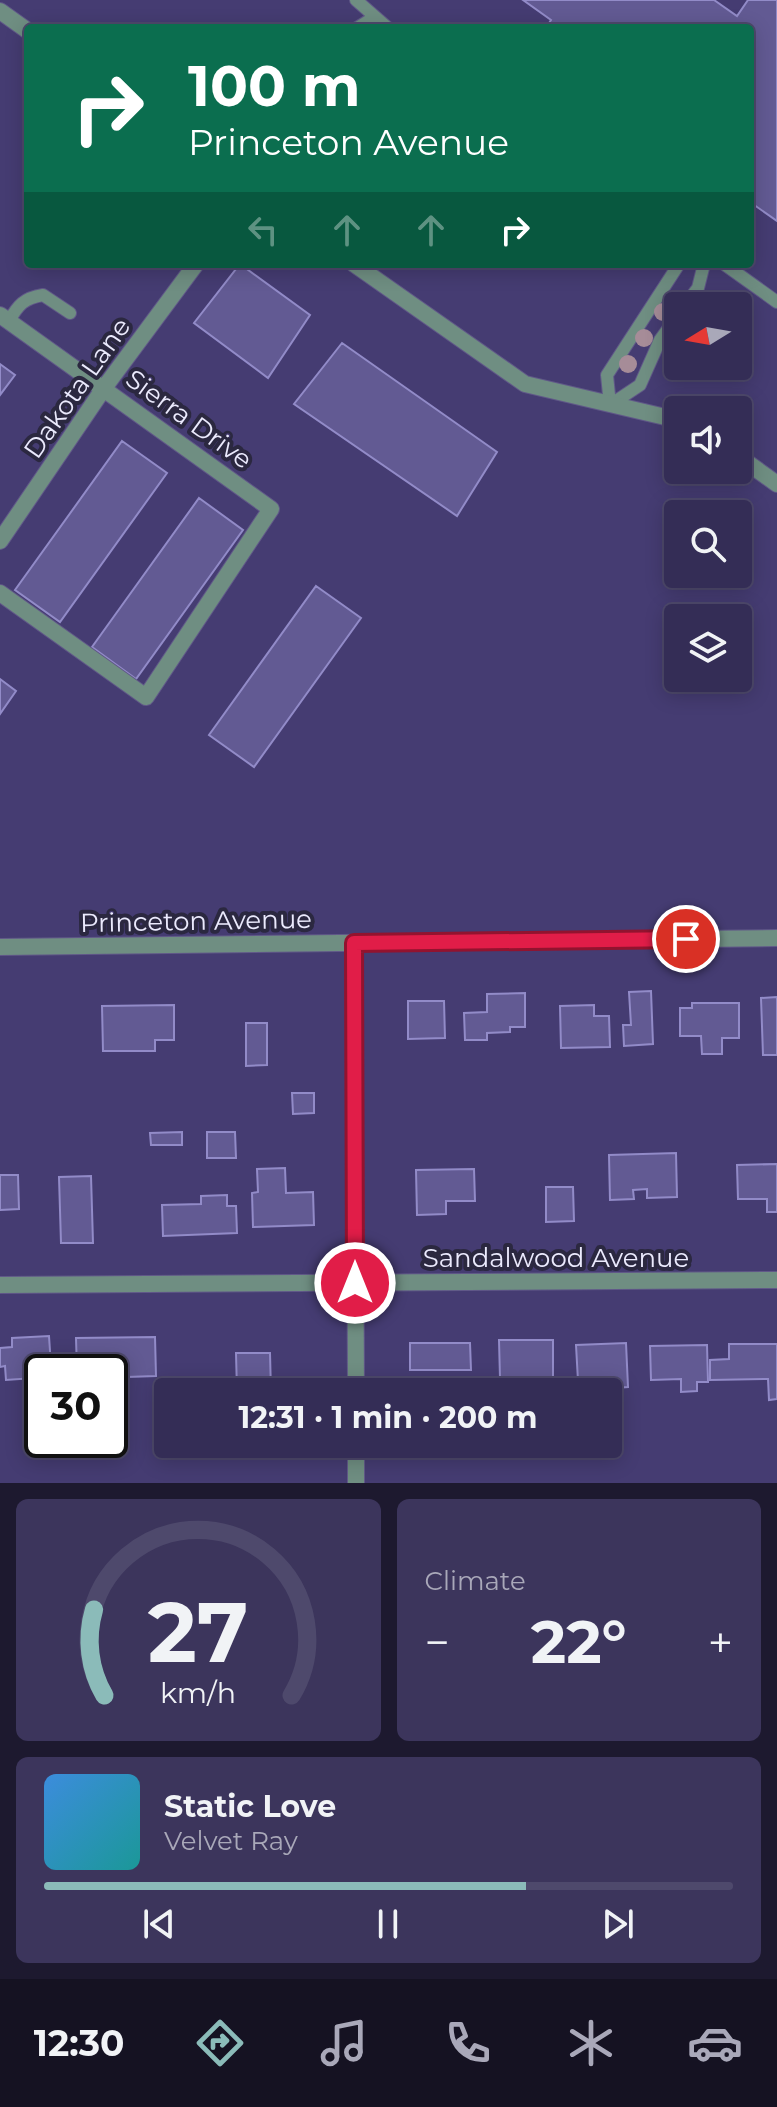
<!DOCTYPE html>
<meta charset="utf-8">
<style>
body{margin:0;font-family:Montserrat,sans-serif;background:#3c355c;color:#f1f3f6;height:100vh;display:flex;flex-direction:column;font-size:30px;white-space:nowrap}
*{box-sizing:border-box;margin:0}
p{font-size:26px;color:#a9a8b9}
.icon{flex:none;width:44px;height:44px;fill:none;stroke:currentColor;stroke-width:2;stroke-linecap:round;stroke-linejoin:round}
.map{position:relative;height:1483px;overflow:hidden}
.sheet{display:flex;flex-direction:column;gap:16px;padding:16px;background:#1d192f;flex:1}
.sheet>*{flex:none}
.guide{position:absolute;left:24px;top:24px;width:730px;height:244px;border-radius:8px;box-shadow:0 4px 20px #0003,0 0 0 2px #4e496c;background:#0b6e4f;color:#fff;overflow:hidden}
.needle{width:52px;rotate:259deg}
.buttons{position:absolute;left:664px;top:292px;display:grid;gap:16px}
.buttons a{display:grid;place-items:center;width:88px;height:88px;border-radius:8px;background:#342d56;box-shadow:0 4px 20px #0003,0 0 0 2px #4e496c;font-size:40px}
.speed{position:absolute;left:24px;top:1354px;display:flex;gap:16px;font-size:40px;font-weight:700;text-align:center}
.speed>*{display:grid;place-content:center;width:104px;height:104px;border-radius:50%;background:#342d56;box-shadow:0 4px 20px #0003,0 0 0 2px #4e496c;line-height:1}
.speed .limit{border:4px solid #111;border-radius:12px;background:#fff;color:#111}
.pin{position:absolute;display:grid;place-items:center;width:68px;height:68px;color:#fff;margin:-34px;border:4px solid #fff;border-radius:50%;box-shadow:0 2px 8px #0007}
.me{position:absolute;width:88px;margin:-44px;rotate:0deg;stroke-linejoin:round;filter:drop-shadow(0 0 6px #0008)}
.turn{display:flex;align-items:center;gap:28px;height:168px;padding:0 32px;font-size:36px}
.turn .icon{width:104px;height:104px;stroke-width:2.5}
.turn b{display:block;font-size:56px;line-height:68px}
.lanes{display:flex;align-items:center;height:76px;padding:0 32px;background:#0003;justify-content:center;gap:40px;direction:ltr}
.lanes .off{opacity:.35}
.big{font-size:60px;font-weight:700;line-height:1.1}
.sheet .widget{flex:1;display:flex;flex-direction:column;justify-content:center;gap:12px;min-width:0;padding:0 28px;border-radius:12px;background:#3c355c}
.sheet .dial{align-items:center;gap:0}
.dial svg{height:208px;overflow:visible;fill:none;stroke:#4e496c;stroke-width:7;stroke-linecap:round;text-anchor:middle}
.dial text{fill:#f1f3f6;stroke:none}
.song{display:flex;align-items:center;gap:24px}
.cover{width:96px;height:96px;border-radius:12px;background:linear-gradient(135deg,hsl(210 70% 55%),hsl(180 70% 35%))}
.played{height:8px;border-radius:4px;background:linear-gradient(90deg,#8bbbb9 70%,#4e496c 70%)}
.keys{display:flex;justify-content:space-around;direction:ltr}
.heat{display:flex;justify-content:space-between;align-items:center;font-size:44px;direction:ltr}
.sheet .tiles{flex:1;display:grid;gap:16px;grid-template-columns:1fr 1fr}
.widget:last-child{grid-column:span 2}
.trip{position:absolute;left:154px;top:1378px;width:468px;height:80px;border-radius:8px;background:#342d56;box-shadow:0 4px 20px #0003,0 0 0 2px #4e496c;font-weight:700;line-height:80px;text-align:center}
.dock{display:flex;height:128px;justify-content:space-around;align-items:center;background:#151222;color:#a9a8b9}
.dock .icon{width:56px;height:56px}
.dock .current{color:#8bbbb9}
.dock b{font-size:36px;color:#f1f3f6}
.map>svg:first-child{display:block}
.building{fill:#625a93;stroke:#928bc8;stroke-width:2}
.lines{fill:none;stroke-linecap:round;stroke-linejoin:round}
.lane-casing{stroke:#605888;stroke-width:14}
.street-casing{stroke:#605888;stroke-width:18}
.lane{stroke:#6f8e82;stroke-width:12}
.street{stroke:#6f8e82;stroke-width:16}
.tree{fill:#a68c98}
.route-casing{stroke:#92132f;stroke-width:20}
.route{stroke:#e11d48;stroke-width:14}
.labels{text-anchor:middle;dominant-baseline:central;stroke-width:8;stroke-linejoin:round;paint-order:stroke}
.street-label{font-size:26px;fill:#ebeafd;stroke:#2b2840}
</style>
<div class="map">
<svg width="777" height="1483" viewBox="0 0 777 1483">
<rect width="100%" height="100%" fill="#453c72"/>
<path class="building" d="M523 0H714L737 16 748 0H777V221L750 202V28H546L551 20Z
M240 264 310 315 268 378 194 323Z
M342 343 497 452 457 516 294 404Z
M0 364 15 375 0 395Z
M122 441 167 473 60 622 15 590Z
M199 498 243 530 136 679 92 647Z
M316 586 361 618 254 767 209 735Z
M0 679 16 691 0 714Z
M651 991 653 1044 624 1046 623 1025H631L629 992Z
M525 993V1027H510V1032L487 1033V1040H465L464 1013 487 1012V994Z
M777 997V1055H763L761 998Z
M408 1001H444L445 1038 408 1039Z
M692 1003H739V1038H722V1054H702L701 1036H680V1008H692Z
M174 1005V1040H155V1051H103L102 1006Z
M594 1005V1016H609L610 1047 561 1048 560 1006Z
M246 1023H267V1065L246 1066Z
M292 1093H314V1113L293 1114Z
M182 1132V1145H151L150 1133Z
M207 1132H235L236 1158H207Z
M676 1153 677 1197 647 1198V1189L633 1190 634 1199 610 1200 609 1155Z
M777 1164V1212H767V1199H738L737 1165Z
M285 1168 286 1193 313 1192 314 1225 253 1227 252 1193 258 1192 257 1169Z
M474 1169 475 1201H446V1214L417 1215 416 1170Z
M0 1175H18L19 1209 0 1210Z
M91 1176 93 1243H61L59 1177Z
M546 1187H573L574 1221 546 1222Z
M227 1195V1206H236L237 1233 163 1236 162 1205 201 1204V1196Z
M49 1336 51 1366 34 1367V1378L6 1380 5 1366 0 1367V1348L12 1347V1338Z
M155 1337 156 1376 127 1377V1388H112L110 1372H77L76 1338Z
M499 1340H553V1378H500Z
M410 1343H470L471 1370H410Z
M626 1343 628 1387 601 1389V1380L578 1381 576 1345Z
M729 1344H777V1399L769 1400 768 1379 710 1380V1360L729 1359Z
M707 1345 708 1382H697V1391L681 1392V1379L651 1380 650 1346Z
M236 1353H270L271 1392H237Z"/>
<g class="lines">
<defs>
<path id="lane" d="M356 0 388 28
M357 28 373 18
M724 264 777 302
M684 306 698 288 704 264
M678 315 660 340 640 385 610 405 607 375 679 264
M9 321C18 305 24 298 43 295L70 313"/>
<path id="street" d="M0 11 28 31
M354 264 525 384 678 420
M0 315 271 509 146 697 0 593
M738 456 777 484
M0 541 104 388 196 264
M354 943 356 1392
M0 947 777 938
M0 1285 777 1280
M356 1444V1483"/>
</defs>
<use href="#lane" class="lane-casing"/>
<use href="#street" class="street-casing"/>
<use href="#lane" class="lane"/>
<use href="#street" class="street"/>
</g>
<g class="tree">
<circle cx="663" cy="312" r="9"/>
<circle cx="644" cy="338" r="9"/>
<circle cx="628" cy="364" r="9"/>
</g>
<g class="lines">
<defs>
<path id="route" d="M355 1283 354 943 686 939"/>
</defs>
<use href="#route" class="route-casing"/>
<use href="#route" class="route"/>
</g>
<g class="labels">
<g class="street-label">
<text transform="translate(77 388) rotate(-55)">Dakota Lane</text>
<text transform="translate(189 419) rotate(36)">Sierra Drive</text>
<text transform="translate(196 921) rotate(-1)">Princeton Avenue</text>
<text x="556" y="1258">Sandalwood Avenue</text>
</g>
</g>
</svg>
<div class="buttons">
<a><svg class="needle" viewBox="-14 -14 28 28"><path d="M0-13l5 13h-10z" fill="#e53935"/><path d="M0 13l5-13h-10z" fill="#a9a8b9"/></svg></a>
<a><svg class="icon" aria-label="sound" viewBox="0 0 24 24"><path d="M4 9h4l5-4v14l-5-4H4zM17 9q2 3 0 6"/></svg></a>
<a><svg class="icon" aria-label="search" viewBox="0 0 24 24"><circle cx="10" cy="10" r="6"/><path d="M15 15l6 6"/></svg></a>
<a><svg class="icon" aria-label="layers" viewBox="0 0 24 24"><path d="M12 4l9 5-9 5-9-5zM3 14l9 5 9-5"/></svg></a>
</div>
<div class="speed"><div class="limit">30</div></div>
<div class="pin" style="left:686px;top:939px;background:#d93025"><svg class="icon" aria-label="arrive" viewBox="0 0 24 24"><path d="M6 21V4h12l-3 4 3 4H6"/></svg></div>
<svg class="me" style="left:355px;top:1283px" viewBox="-20 -20 40 40"><circle r="17" fill="#e11d48" stroke="#fff" stroke-width="3"/><path d="M0-11L8 9 0 5-8 9z" fill="#fff"/></svg>
<div class="trip">12:31 · 1 min · 200 m</div>
<div class="guide">
<div class="turn"><svg class="icon" aria-label="right" viewBox="0 0 24 24"><path d="M7 20v-9h11M14 6l5 5-5 5"/></svg><div><b>100 m</b>Princeton Avenue</div></div>
<div class="lanes"><svg class="icon off" aria-label="left" viewBox="0 0 24 24"><path d="M17 20v-9H6M10 6l-5 5 5 5"/></svg><svg class="icon off" aria-label="ahead" viewBox="0 0 24 24"><path d="M12 20V5M6 11l6-6 6 6"/></svg><svg class="icon off" aria-label="ahead" viewBox="0 0 24 24"><path d="M12 20V5M6 11l6-6 6 6"/></svg><svg class="icon" aria-label="right" viewBox="0 0 24 24"><path d="M7 20v-9h11M14 6l5 5-5 5"/></svg></div>
</div>
</div>
<section class="sheet">
<div class="tiles">
<div class="widget dial"><svg viewBox="0 0 100 80">
<path d="M14 69A42 42 0 1 1 86 69"/>
<path d="M14 69A42 42 0 0 1 10 36" stroke="#8bbbb9"/>
<text x="50" y="56" font-size="32" font-weight="700">27</text>
<text x="50" y="72" font-size="11">km/h</text>
</svg></div>
<div class="widget"><p>Climate</p>
<div class="heat"><a>−</a><b class="big">22°</b><a>+</a></div>
</div>
<div class="widget">
<div class="song"><i class="cover"></i><div><b>Static Love</b><p>Velvet Ray</p></div></div>
<div class="played"></div>
<div class="keys"><svg class="icon" aria-label="previous" viewBox="0 0 24 24"><path d="M18 5L8 12l10 7zM5 5v14"/></svg><svg class="icon" aria-label="pause" viewBox="0 0 24 24"><path d="M8 5v14M16 5v14"/></svg><svg class="icon" aria-label="next" viewBox="0 0 24 24"><path d="M6 5l10 7-10 7zM19 5v14"/></svg></div>
</div>
</div>
</section>
<nav class="dock">
<b>12:30</b>
<svg class="icon current" aria-label="directions" viewBox="0 0 24 24"><path d="M12 3l9 9-9 9-9-9zM9 14v-3h6M13 9l2 2-2 2"/></svg>
<svg class="icon" aria-label="music" viewBox="0 0 24 24"><path d="M9 18V5l10-2v13"/><circle cx="6" cy="18" r="3"/><circle cx="16" cy="16" r="3"/></svg>
<svg class="icon" aria-label="phone" viewBox="0 0 24 24"><path d="M5 4h4l2 5-3 2q2 4 5 5l2-3 5 2v4C11 20 4 13 5 4z"/></svg>
<svg class="icon" aria-label="climate" viewBox="0 0 24 24"><path d="M12 3v18M4 7l16 10M4 17L20 7"/></svg>
<svg class="icon" aria-label="car" viewBox="0 0 24 24"><path d="M5 17H2v-5l4-1 3-4h7l3 4 3 1v5h-3M9 17h6M6 11h13"/><circle cx="7" cy="17" r="2"/><circle cx="17" cy="17" r="2"/></svg>
</nav>
